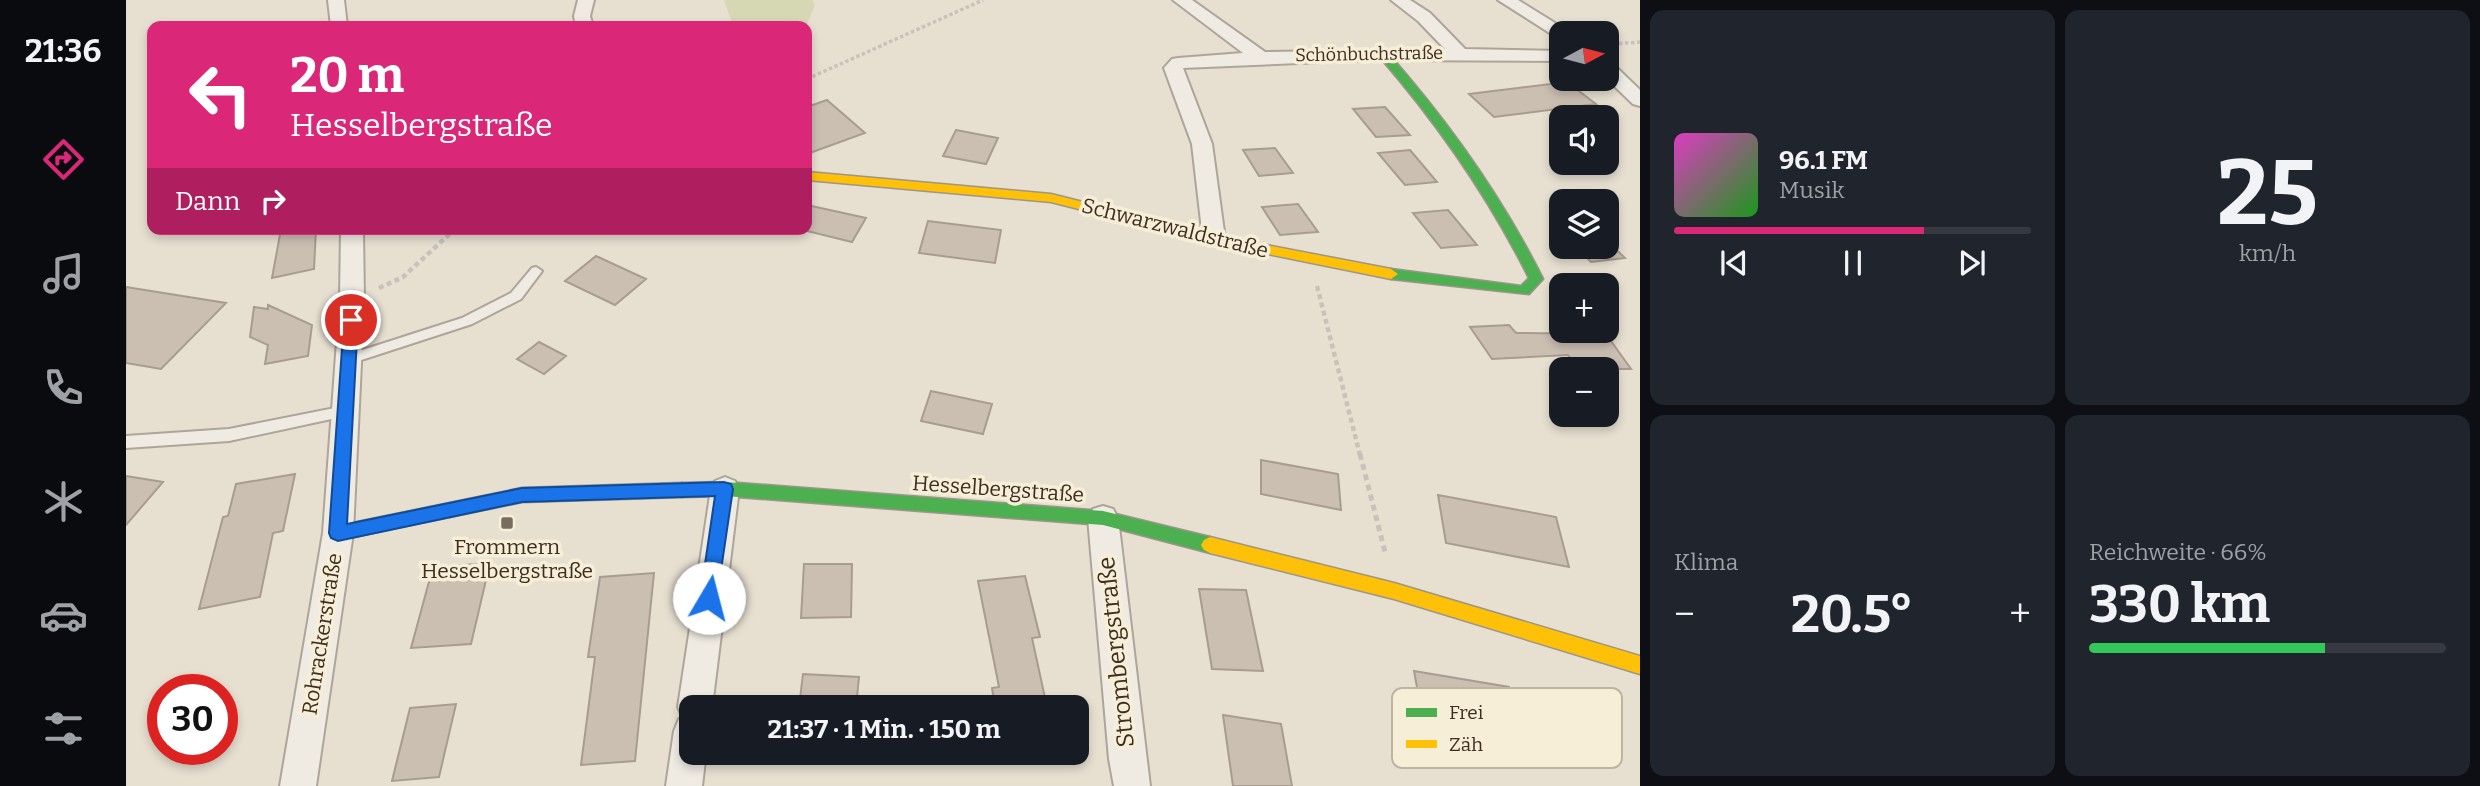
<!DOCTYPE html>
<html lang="de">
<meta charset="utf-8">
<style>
body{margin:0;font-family:Bitter,serif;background:#20242c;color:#f1f3f6;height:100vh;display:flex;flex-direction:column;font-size:26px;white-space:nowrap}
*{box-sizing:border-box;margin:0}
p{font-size:23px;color:#9ea1a6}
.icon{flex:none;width:38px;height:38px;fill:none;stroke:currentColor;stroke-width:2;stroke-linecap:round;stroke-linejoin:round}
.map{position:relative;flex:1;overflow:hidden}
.sheet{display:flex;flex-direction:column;gap:10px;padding:10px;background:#0d0f14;width:840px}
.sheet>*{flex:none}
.hud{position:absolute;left:21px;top:21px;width:665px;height:214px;border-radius:14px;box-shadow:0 4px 10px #0003;background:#db2777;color:#fff;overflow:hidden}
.needle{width:46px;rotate:83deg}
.buttons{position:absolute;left:1423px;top:21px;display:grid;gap:14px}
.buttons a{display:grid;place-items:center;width:70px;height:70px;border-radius:14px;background:#171b24;box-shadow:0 4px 10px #0003;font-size:35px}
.speed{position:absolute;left:21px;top:674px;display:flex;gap:14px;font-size:35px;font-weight:700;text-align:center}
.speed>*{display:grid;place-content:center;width:91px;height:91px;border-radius:50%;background:#171b24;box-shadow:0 4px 10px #0003;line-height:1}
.speed .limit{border:10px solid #d22;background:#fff;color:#111}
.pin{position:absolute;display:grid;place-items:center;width:60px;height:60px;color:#fff;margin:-30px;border:4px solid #fff;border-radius:50%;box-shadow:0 2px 7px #0007}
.me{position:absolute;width:77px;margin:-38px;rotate:8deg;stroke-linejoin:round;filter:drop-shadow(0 0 5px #0008)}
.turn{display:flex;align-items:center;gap:24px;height:147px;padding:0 28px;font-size:32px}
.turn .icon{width:91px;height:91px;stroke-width:2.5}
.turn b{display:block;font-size:49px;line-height:60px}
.then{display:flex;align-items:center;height:66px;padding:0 28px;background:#0003;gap:14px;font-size:26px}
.big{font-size:52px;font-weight:700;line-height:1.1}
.sheet .tile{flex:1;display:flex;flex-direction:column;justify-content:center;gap:10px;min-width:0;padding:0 24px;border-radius:14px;background:#20242c}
.sheet .dial{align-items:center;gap:0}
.dial b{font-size:91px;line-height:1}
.song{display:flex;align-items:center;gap:21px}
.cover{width:84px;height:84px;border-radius:10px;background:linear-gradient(135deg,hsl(310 70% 55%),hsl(120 70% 35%))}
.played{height:7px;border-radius:4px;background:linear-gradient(90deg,#db2777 70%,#363941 70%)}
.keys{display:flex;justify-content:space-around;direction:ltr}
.heat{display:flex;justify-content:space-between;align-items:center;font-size:38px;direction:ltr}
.charge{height:10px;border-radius:5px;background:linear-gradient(90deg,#34c759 66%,#363941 0)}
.sheet .tiles{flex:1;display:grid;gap:10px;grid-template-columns:repeat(2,1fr)}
.trip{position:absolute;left:553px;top:695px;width:410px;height:70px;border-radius:14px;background:#171b24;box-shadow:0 4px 10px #0003;font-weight:700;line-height:70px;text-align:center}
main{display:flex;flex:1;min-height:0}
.tab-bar{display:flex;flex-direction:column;width:126px;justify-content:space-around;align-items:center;background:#090b0e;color:#9ea1a6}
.tab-bar .icon{width:49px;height:49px}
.tab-bar .active{color:#db2777}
.tab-bar b{font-size:32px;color:#f1f3f6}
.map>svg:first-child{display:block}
.green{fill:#d6d7b3}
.building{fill:#cbbfb2;stroke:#a89c90;stroke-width:2}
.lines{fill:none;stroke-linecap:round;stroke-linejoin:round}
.lane-casing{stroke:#ada599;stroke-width:4}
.street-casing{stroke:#ada599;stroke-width:4}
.fast-casing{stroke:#9c958a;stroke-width:3}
.slow-casing{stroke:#9c958a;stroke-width:3}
.path-far2{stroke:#c8c2b9;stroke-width:3.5;stroke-dasharray:3.5 2.5;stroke-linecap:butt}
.path-far1{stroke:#c8c2b9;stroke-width:4.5;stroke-dasharray:5 3.5;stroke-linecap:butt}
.path{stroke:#c8c2b9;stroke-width:5;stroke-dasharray:6 4.5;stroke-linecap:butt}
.lane{fill:#efebe3;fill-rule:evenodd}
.street{fill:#efebe3;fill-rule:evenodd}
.fast{fill:#4caf50;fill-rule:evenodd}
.slow{fill:#ffc107;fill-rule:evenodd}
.route{fill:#1a73e8;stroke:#114b97;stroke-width:2}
.poi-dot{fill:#786c5e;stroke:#f7eed8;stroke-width:2.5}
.labels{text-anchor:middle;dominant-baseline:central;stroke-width:7;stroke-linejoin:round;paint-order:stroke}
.far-street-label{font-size:18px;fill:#3d2e20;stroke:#f7eed8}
.street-label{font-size:21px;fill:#3d2e20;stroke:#f7eed8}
.poi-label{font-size:21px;fill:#3d2e20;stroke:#f7eed8}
.near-street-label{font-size:24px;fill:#3d2e20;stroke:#f7eed8}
.key{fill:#f7eed8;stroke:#bfb4a1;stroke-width:2}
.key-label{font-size:19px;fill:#3d2e20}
</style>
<main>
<nav class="tab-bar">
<b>21:36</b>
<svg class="icon active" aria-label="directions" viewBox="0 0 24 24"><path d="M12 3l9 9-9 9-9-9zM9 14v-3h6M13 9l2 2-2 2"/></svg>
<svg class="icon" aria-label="music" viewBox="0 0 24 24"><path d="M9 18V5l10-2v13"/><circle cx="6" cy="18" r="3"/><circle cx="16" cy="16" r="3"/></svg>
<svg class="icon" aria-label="phone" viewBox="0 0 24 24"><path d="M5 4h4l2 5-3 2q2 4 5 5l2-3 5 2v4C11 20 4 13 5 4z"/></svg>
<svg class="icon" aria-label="climate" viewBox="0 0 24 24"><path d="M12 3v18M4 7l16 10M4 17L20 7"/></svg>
<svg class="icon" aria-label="car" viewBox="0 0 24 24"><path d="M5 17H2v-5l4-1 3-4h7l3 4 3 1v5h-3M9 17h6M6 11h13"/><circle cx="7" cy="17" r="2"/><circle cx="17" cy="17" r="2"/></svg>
<svg class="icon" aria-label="filters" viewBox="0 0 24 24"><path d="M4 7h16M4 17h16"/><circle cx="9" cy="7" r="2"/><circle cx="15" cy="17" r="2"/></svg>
</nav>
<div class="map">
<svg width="1514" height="786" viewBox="0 0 1514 786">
<rect width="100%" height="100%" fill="#e7e0d1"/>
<path class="green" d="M598 0H686L689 5 681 24 675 26H607Z"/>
<path class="building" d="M1441 82 1470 104 1368 117 1343 94Z
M701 100 739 133 681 154V107Z
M1259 107 1284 135 1250 137 1227 109Z
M830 130 872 138 860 164 817 156Z
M1149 148 1167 173 1133 176 1117 150Z
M1284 150 1311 182 1279 185 1252 153Z
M1172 204 1192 232 1154 235 1136 207Z
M681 205 740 218 726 242 681 231Z
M1322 210 1351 245 1315 248 1287 213Z
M802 221 875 230 869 263 793 253Z
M155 229H190L188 269 146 278Z
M1480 240 1499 258 1465 262 1450 247H1480Z
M470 256 520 279 489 305 439 281Z
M0 287 100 303 35 369 0 363Z
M142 305 186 325 182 356 139 364 142 345 124 337 128 307 142 309Z
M1383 325 1390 333 1480 334 1505 369H1451L1442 355 1366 359 1344 327Z
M413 342 440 356 418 374 391 359Z
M805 391 866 404 857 434 795 421Z
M1135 460 1212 474 1215 510 1135 494Z
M169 474 157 531 147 533 134 597 73 609 97 517 102 516 110 484Z
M0 476 37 482 0 525Z
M1312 495 1430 517 1443 567 1320 543Z
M364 563 345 644 285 648 307 567Z
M678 564H726L725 617 675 618Z
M528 573 509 761 455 765 469 657H462L474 577Z
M899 576 914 637 906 638 921 707H869L866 688 873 687 852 581Z
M1073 589 1120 590 1137 671 1086 669Z
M1288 671 1383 687 1399 748 1299 731Z
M677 674 733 677 730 707H673Z
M330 704 313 777 266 781 284 708Z
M1097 715 1155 724 1166 786H1107Z
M877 752H930L932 760 879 764Z"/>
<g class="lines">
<defs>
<path id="lane" d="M410 267 416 271 395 299 346 324 223 364 216 359 218 356 336 318 385 293 406 268Z
M219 406 224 407 226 411 224 415 103 441 0 448V436L103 429Z"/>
<path id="street" d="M202 0H218L221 26H205Z
M452 0H468L464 16 467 26H450L448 16Z
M1047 0H1066L1139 52 1319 49 1292 21 1265 0H1284L1304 13 1339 49 1435 51V61L1244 60 1057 68 1086 144 1099 239 1096 244H1080L1077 239 1066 144 1038 68 1046 59 1052 58 1117 53Z
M1372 0H1392L1445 33H1435V38L1430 37Z
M1480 62 1486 63 1514 90V106L1507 104 1480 78Z
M215 229H237L238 300 227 533 190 786H154L197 533 214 300Z
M599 477 609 481 613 489 586 707H565V752H580L576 786H540L548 731 553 719 557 718 552 707 585 489 589 481Z
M977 506 987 509 992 518 1024 786H988L983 759 962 518 967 509Z"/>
<path id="fast" d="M1252 51H1260C1322 121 1375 195 1417 279L1403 294 1265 279 1258 274 1265 269 1395 286 1403 278C1362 196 1312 124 1252 55Z
M599 482 977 511 1084 537 1090 540 1093 545 1090 550 1084 553 977 525 599 496 556 497 550 495 547 490 550 485 556 483Z"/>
<path id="slow" d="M681 172 925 194 1088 235 1265 269 1272 274 1265 279 1088 243 925 202 681 180Z
M556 483 562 485 565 490 562 495 556 497 396 502 212 540 206 538 203 533 206 528 212 526 396 488Z
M1084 537 1268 583 1514 656V674L1268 599 1084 553 1078 550 1075 545 1078 540Z"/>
</defs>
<use href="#lane" class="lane-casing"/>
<use href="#street" class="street-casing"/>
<use href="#fast" class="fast-casing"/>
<use href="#slow" class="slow-casing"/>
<path class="path-far2" d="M1487 44 1514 42
M681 79 857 0"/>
<path class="path-far1" d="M1191 286 1234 455
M253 288 277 277 329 229"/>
<path class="path" d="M1234 454 1259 552"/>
<use href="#lane" class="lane"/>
<use href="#street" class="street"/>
<use href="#fast" class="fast"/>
<use href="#slow" class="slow"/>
</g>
<path class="route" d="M225 315 232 320 221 524 396 488 598 482 605 484 607 489 590 604 583 606 577 604 574 598 589 496 396 502 212 541 205 538 203 533 218 320Z"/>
<rect class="poi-dot" x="374" y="516" width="14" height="14" rx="3.5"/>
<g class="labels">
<g class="far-street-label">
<text transform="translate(1243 54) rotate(-1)">Schönbuchstraße</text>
</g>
<g class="street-label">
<text transform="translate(1049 228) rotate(14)">Schwarzwaldstraße</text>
<text transform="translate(872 489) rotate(4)">Hesselbergstraße</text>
<text transform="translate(196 634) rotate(-81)">Rohrackerstraße</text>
</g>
<g class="poi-label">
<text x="381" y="547">Frommern<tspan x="381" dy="24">Hesselbergstraße</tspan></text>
</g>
<g class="near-street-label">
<text transform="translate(990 652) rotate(-96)">Strombergstraße</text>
</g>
</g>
<rect x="1266" y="688" width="230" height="80" rx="10" class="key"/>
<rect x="1280" y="708" width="31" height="9" fill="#4caf50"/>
<rect x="1280" y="740" width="31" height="8" fill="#ffc107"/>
<g class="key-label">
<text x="1323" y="719">Frei</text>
<text x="1323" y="751">Zäh</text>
</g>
</svg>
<div class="buttons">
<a><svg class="needle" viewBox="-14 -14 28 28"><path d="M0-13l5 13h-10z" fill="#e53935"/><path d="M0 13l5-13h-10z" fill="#9ea1a6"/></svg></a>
<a><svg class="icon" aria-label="sound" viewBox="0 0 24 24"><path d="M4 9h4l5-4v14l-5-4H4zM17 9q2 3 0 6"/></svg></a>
<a><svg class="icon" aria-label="layers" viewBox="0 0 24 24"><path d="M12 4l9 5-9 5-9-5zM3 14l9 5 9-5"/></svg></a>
<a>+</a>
<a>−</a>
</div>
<div class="speed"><div class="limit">30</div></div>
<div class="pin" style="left:225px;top:320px;background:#d93025"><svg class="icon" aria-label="arrive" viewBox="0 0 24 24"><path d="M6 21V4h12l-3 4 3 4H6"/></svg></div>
<svg class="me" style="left:583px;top:598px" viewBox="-20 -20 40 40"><circle r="19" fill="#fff"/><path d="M0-13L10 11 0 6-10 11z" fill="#1a73e8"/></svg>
<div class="trip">21:37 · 1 Min. · 150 m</div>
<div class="hud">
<div class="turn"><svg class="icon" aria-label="left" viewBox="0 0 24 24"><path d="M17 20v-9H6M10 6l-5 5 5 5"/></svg><div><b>20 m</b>Hesselbergstraße</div></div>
<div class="then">Dann<svg class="icon" aria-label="right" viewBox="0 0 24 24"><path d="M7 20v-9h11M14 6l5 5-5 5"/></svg></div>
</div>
</div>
<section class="sheet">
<div class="tiles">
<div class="tile">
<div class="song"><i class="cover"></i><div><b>96.1 FM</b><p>Musik</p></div></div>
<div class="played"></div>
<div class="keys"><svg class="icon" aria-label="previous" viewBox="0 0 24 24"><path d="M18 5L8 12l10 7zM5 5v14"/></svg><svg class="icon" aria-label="pause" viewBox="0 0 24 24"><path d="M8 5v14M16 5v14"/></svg><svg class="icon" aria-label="next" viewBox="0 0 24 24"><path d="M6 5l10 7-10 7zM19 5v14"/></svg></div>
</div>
<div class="tile dial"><b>25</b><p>km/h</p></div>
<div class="tile"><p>Klima</p>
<div class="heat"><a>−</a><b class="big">20.5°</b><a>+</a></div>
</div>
<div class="tile"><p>Reichweite · 66%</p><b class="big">330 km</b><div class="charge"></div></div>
</div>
</section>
</main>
